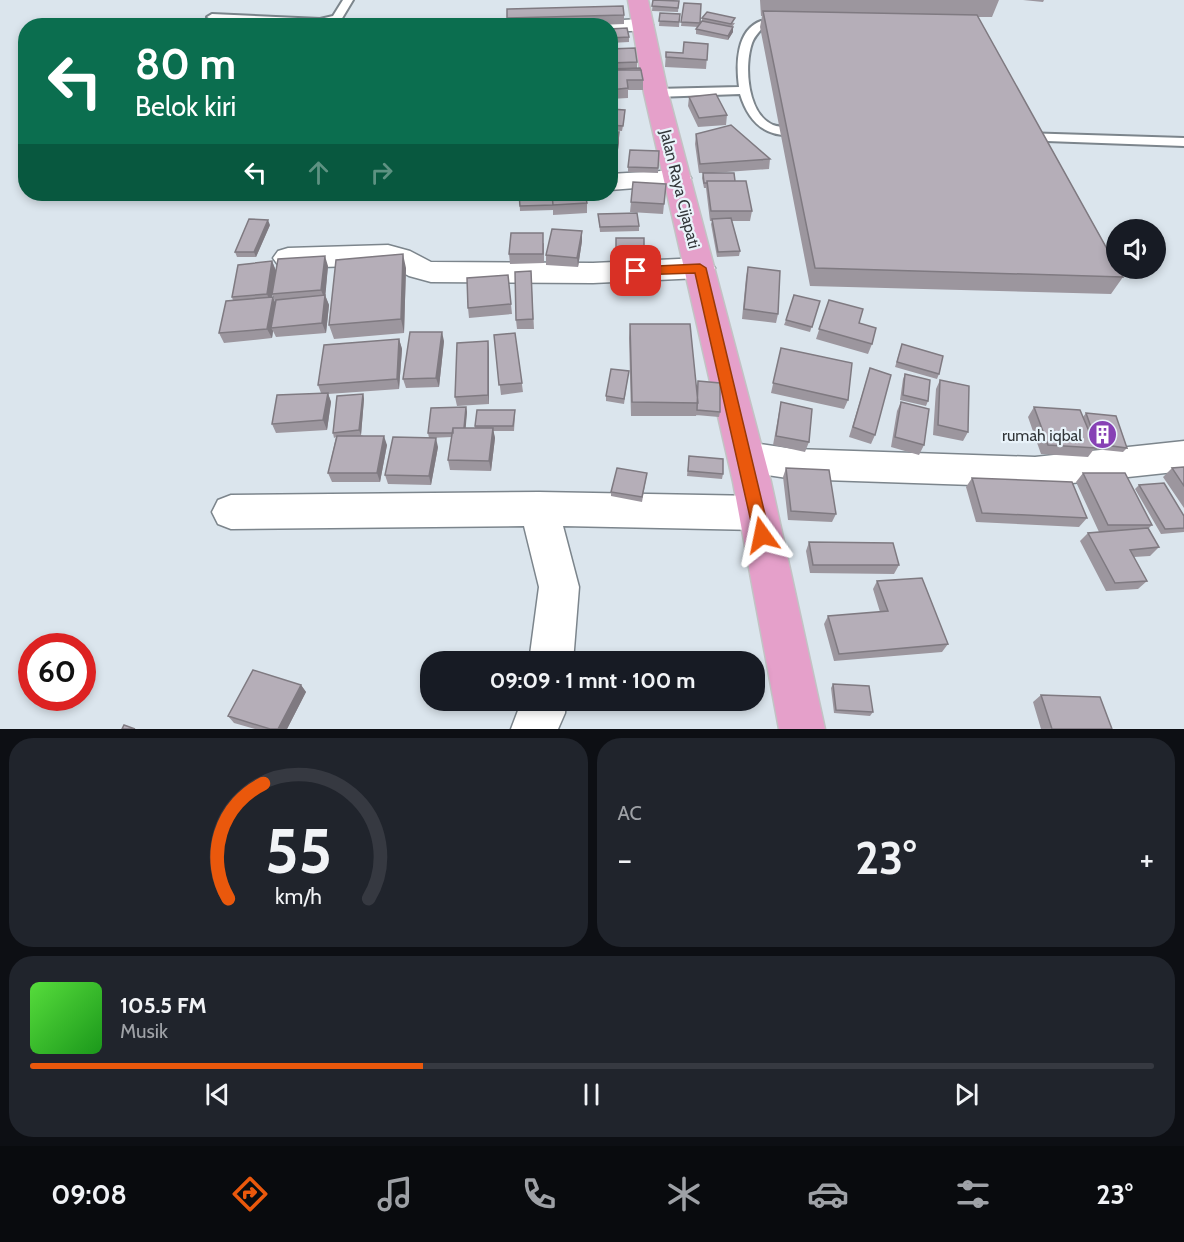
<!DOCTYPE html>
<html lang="id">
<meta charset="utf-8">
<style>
body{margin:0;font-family:Cabin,sans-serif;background:#20242c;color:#f1f3f6;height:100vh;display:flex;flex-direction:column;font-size:22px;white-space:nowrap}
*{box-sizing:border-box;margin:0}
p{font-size:20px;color:#9ea1a6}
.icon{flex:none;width:33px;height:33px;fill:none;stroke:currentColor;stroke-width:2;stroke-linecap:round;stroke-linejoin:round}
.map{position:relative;height:729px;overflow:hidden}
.side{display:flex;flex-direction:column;gap:9px;padding:9px;background:#0d0f14;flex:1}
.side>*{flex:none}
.top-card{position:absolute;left:18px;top:18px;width:600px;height:183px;border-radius:24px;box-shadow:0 3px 9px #0003;background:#0b6e4f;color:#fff;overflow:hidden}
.controls{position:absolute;left:1106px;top:219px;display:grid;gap:12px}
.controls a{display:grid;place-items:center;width:60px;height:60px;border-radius:50%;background:#171b24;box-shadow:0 3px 9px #0003;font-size:30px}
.speed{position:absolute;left:18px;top:633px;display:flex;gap:12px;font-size:30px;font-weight:700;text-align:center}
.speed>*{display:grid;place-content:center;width:78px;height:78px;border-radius:50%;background:#171b24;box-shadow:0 3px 9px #0003;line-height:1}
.speed .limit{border:9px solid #d22;background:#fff;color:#111}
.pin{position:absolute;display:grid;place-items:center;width:51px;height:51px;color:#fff;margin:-26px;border-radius:12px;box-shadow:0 3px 9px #0006}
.me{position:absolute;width:66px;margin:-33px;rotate:348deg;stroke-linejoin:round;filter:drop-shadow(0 0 4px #0008)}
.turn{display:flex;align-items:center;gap:21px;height:126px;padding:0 18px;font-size:27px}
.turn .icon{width:78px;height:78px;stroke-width:2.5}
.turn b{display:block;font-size:42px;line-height:51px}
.lanes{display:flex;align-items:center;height:57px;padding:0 18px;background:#0003;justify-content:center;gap:30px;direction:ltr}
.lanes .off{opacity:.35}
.big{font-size:45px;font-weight:700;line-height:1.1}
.side .card{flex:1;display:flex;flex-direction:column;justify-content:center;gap:9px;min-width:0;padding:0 21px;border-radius:24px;background:#20242c}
.side .dial{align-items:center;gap:0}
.dial svg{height:156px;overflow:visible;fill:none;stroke:#363941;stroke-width:7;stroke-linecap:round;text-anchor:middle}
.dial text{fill:#f1f3f6;stroke:none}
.song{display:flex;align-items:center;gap:18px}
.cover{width:72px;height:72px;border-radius:9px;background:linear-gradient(135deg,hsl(110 70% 55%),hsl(120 70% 35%))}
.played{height:6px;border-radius:3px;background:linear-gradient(90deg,#ea580c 35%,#363941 35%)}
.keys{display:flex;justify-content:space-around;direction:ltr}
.heat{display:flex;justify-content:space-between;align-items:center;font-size:33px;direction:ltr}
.side .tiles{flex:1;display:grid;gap:9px;grid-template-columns:1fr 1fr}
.card:last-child{grid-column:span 2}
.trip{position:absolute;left:420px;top:651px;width:345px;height:60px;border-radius:24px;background:#171b24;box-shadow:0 3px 9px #0003;font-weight:700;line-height:60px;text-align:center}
.tabs{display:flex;height:96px;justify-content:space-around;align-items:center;background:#090b0e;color:#9ea1a6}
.tabs .icon{width:42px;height:42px}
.tabs .on{color:#ea580c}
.tabs b{font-size:27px;color:#f1f3f6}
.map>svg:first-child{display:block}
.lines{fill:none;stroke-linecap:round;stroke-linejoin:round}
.lane-casing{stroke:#7c858c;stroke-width:4}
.street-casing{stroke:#7c858c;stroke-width:3}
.primary-casing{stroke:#c2c3c4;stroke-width:3}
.lane{fill:#fff;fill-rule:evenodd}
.street{fill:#fff;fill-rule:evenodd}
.primary{fill:#e5a0ca;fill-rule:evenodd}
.wall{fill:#9c969e}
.shaded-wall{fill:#7f7a81}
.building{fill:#b5aeb8;stroke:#7f7a81;stroke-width:1.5}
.route{fill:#ea580c;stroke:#983908;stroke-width:1.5}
.labels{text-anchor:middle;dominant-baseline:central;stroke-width:4.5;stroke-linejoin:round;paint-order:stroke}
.street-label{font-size:16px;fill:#323639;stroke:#e9f3fa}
.poi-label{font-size:16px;fill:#323639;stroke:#e9f3fa;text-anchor:end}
</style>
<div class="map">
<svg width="1184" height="729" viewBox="0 0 1184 729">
<rect width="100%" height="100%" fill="#dbe5ed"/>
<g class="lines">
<defs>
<path id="lane" d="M343 0H353L341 20 320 25 212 20 207 17 212 14 320 19 333 16Z
M761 21 766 24C761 30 755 35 752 43 744 66 747 114 773 125 784 129 796 125 806 127L808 130 806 133C771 141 750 127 740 94L656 97 650 93 656 89 739 87C736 65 736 30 761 21Z
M1023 133 1184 138V146L1019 140 1017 137Z"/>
<path id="street" d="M642 19 650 20 653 25 650 30 610 32V26H600L602 21Z
M678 170 687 172 691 178 687 184 610 190V174Z
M388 245 410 251 431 262 593 263 700 258 710 261 715 268 710 275 700 278 593 283 431 282 409 276 388 265 288 268 278 265 273 258 278 251 288 248Z
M1184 441V471L1035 487 794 479 746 472 733 468 728 457 733 446 746 442 794 449 1035 457Z
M539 492 758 496 771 501 777 513 771 525 758 530 563 526 579 587 573 662H529L539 587 524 526 231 529 218 524 212 512 218 500 231 495Z
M522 700H566L565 713 558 729H511Z"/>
<path id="primary" d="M628 0H648L668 93 771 482 825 729H779L733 482 644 93Z"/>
</defs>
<use href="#lane" class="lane-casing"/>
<use href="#street" class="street-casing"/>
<use href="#primary" class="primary-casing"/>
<use href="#lane" class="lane"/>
<use href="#street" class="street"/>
<use href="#primary" class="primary"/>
</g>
<path class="wall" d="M653 0 679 1 678 12 652 11Z
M760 0H999L992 17H978L1123 277 1111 294 810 286 760 27 762 16H761Z
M1023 0H1044L1043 2Z
M684 3 701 4 699 25 702 21V18L735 23 732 27H733V32L728 40 696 34V29L698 27 681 26Z
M660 13 680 14 679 27 659 26Z
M624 15V24L570 26H508L507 18Z
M610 29 629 37V42L610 43Z
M708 44 706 69 665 67 666 52 683 53Z
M610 49 637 62V68L643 80V90H628V98L610 99Z
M689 97 727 115 726 125 698 127 688 106Z
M610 109 625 115 622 131 610 130Z
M610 132 619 142 615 173H610Z
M696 134 770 159 769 169 713 173 735 181 752 211 750 221H732L740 251 739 256 717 257 711 224 712 221H710L706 188H704L702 178 703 173H699L695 144Z
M659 151 658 173 628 172V167Z
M666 184 663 214 630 212 631 202Z
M519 194 587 203V213L553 215V210L520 211Z
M598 214 639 226V231L600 232Z
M270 225 256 257H237L235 252Z
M616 238H644V265L616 264Z
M582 241 578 267 546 265V255Z
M544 243V263L510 264 509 254Z
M272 261 276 271 272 297 276 304 272 294 328 266 325 295 329 305 326 333 276 337 273 331 272 338 224 343 219 333 233 301 232 297Z
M748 267 778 314 776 323 742 319 746 277Z
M406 268 404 333 334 339 329 325Z
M531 271 534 329H517L516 320Z
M508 275 512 314 469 318 468 308Z
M829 300 859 323 872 344 868 354 816 339Z
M820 301 810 332 784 325 786 320Z
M630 324 697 395 698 381 720 412 719 417 696 415 697 411 696 416H631L629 338Z
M515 333 523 392 501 395 494 335Z
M399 339 402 349 399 389 328 394 331 402 327 430 276 433 272 424 321 393 318 385Z
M444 341 439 387 406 388 403 379Z
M902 344 939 374 937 379 895 367Z
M781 348 848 400 844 409 771 393Z
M489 351V404L457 406 455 397Z
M870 368 875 435 871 444 849 437 867 378Z
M905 374 928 401 926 406 900 400 903 379Z
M628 376 624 404 606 401V396Z
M940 380 968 432 963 441 933 435 936 389Z
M363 394 364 399 361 435 387 445 380 482H332L328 473 336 437 334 438 333 433Z
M781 402 809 442 805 452 773 445 779 412Z
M901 402 924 445 919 455 891 447 897 411Z
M466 407 467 412 465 428H475V426L515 415 514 431H493L495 438 491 471 450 470 448 460 452 437 429 438 428 433Z
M1034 407 1083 417 1086 413 1127 448 1123 452 1094 449 1088 457 1041 454 1028 417Z
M438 447 431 485 388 484 385 475Z
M689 456 723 474 722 479 687 476Z
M1184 467V508L1163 477 1172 468Z
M786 468 836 514 832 522 788 520 783 477Z
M647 473 642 502 611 496V492Z
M1083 473 1152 525 1148 529 1159 547 1150 556 1134 557 1147 581 1138 589 1106 591 1080 541 1088 533 1099 532 1076 482Z
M972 478 1087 518 1079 527 976 522 966 487Z
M1139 485 1184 516V532L1161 534 1135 489Z
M809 542 899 565 894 574 810 573 806 551Z
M877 581 948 644 942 652 834 661 824 624 828 616 880 612 873 589Z
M833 684 873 712 870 716 834 713 831 688Z
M301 685 306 692 287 729H255L234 723 228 716Z
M1041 695 1112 729H1041L1033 702Z"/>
<path class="shaded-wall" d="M733 27V32L728 40V36Z
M619 132V142L615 173V163Z
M268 220 270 225 256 257 254 252Z
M582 231V241L578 267 577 258Z
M403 254 406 268 404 333 401 319Z
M325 256 328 266 325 300 321 290Z
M272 261 276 271 271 304 267 294Z
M325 295 329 305 326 333 322 323Z
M273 297 277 307 271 328 273 331 272 338 267 329Z
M442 332 444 341 439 387 436 378Z
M399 339 402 349 399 389 397 379Z
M488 341 489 351V404L488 395Z
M328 393 331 402 327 430 323 420Z
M363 394 364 399 361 435 359 430Z
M466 407 467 412 465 437 464 432Z
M493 428 495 438 491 471 489 461Z
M384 436 387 445 380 482 377 473Z
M436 438 438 447 431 485 429 476Z
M301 685 306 692 287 729H278Z"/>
<path class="building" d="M653 0 679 1 678 8 652 6Z
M684 3 701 4 700 23 681 22Z
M623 6 624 15 507 18V9Z
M763 11 977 15 1116 265V268H1118L1123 277 815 268Z
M707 12 735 18 731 24 702 18Z
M660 13 680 14 679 22 659 21Z
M702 21 733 27 728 36 696 29Z
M627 28 629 37 610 38V29Z
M684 42 708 44 707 60 666 57V52L683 53Z
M635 48 637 62 610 63V49Z
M640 68 641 70H610V69Z
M610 70H641L643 80H627L628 88 610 90Z
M716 94 727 115 699 118 689 97Z
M610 109 625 110 623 126 610 125Z
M731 125 770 159 700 164 696 134Z
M610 132H619L615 163H610Z
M630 150 659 151 658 168 628 167Z
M703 173H734L735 181H707V183H704Z
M707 181H746L752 211H711Z
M633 182 666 184 664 204 631 202Z
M519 194H552L553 205 520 206Z
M552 194H585L587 203 553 205Z
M637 213 639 226 600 227 598 214Z
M731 218 740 251 718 252 712 219Z
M249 219 268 220 254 252H235Z
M552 229 582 231 577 258 546 255Z
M511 233H543V254H509Z
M616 238H644V260L616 259Z
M403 254 401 319 329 325 336 260Z
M325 256 321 290 272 294 278 259Z
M272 261 267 294 232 297 238 265Z
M748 267 780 271 778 314 744 309Z
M531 271 533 319 516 320 515 272Z
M508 275 511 304 468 308 467 278Z
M325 295 322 323 271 328 276 300Z
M794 295 820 301 812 327 786 320Z
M273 297 267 329 219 333 226 301Z
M829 300 863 309 859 323 876 328 872 344 819 329Z
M630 324H690L698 403 632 402Z
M410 332H442L436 378 403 379Z
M515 333 522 383 499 385 494 335Z
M399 339 397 379 318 385 324 345Z
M488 341V395L455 397 457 343Z
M902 344 943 356 939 374 897 362Z
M781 348 852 363 848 400 773 383Z
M870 368 891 375 875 435 853 427Z
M611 369 629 371 624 399 606 396Z
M905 374 930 380 928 401 903 395Z
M940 380 969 386 968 432 938 425Z
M698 381 720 383V412L697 410Z
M328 393 323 420 272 424 277 395Z
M363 394 359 430 333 433 337 396Z
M781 402 812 409 809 442 776 436Z
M901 402 929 409 924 445 895 437Z
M466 407 464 428H453V433H428L431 408Z
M1034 407 1080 410 1096 448 1048 445Z
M477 410H515L513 426H475Z
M1086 413 1116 416 1127 448 1097 444Z
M453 428H493L489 461 448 460Z
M337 436H384L377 473H328Z
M393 437 436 438 429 476 385 475Z
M689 456 723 459V474L688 471Z
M1184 467V486L1172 468Z
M617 468 647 473 642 497 611 492Z
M786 468 829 470 836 514 791 511Z
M1083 473H1125L1152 525H1108Z
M972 478 1072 482 1087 518 982 513Z
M1164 483 1184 516V528L1165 529 1139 485Z
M1148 528 1159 547 1130 550 1147 581 1115 583 1088 533Z
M809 542 893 543 899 565H813Z
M922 578 948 644 839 654 828 616 888 611 877 581Z
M253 670 301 685 278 729H270L228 716Z
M833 684 869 686 873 712 836 710Z
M1041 695 1100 697 1112 729H1052Z
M124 725 135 729H122Z"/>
<path class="route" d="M700 264 706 268 770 535 768 540 762 542 757 540 754 535 695 273 636 275 630 271 636 267Z"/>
<defs>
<symbol id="building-disc" viewBox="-11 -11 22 22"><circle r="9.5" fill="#8741b5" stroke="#e9f3fa"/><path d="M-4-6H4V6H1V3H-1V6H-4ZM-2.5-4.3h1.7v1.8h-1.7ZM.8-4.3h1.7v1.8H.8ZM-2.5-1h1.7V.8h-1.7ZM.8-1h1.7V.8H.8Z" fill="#fff"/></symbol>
</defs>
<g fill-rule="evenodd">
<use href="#building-disc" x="1086" y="418" width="33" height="33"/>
</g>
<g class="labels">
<g class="street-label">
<text transform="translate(680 189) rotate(76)">Jalan Raya Cijapati</text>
</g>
<g class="poi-label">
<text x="1082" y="435">rumah iqbal</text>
</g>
</g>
</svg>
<div class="controls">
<a><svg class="icon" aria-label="sound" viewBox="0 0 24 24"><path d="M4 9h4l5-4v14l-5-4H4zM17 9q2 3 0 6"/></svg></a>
</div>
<div class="speed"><div class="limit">60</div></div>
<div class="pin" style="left:636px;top:271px;background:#d93025"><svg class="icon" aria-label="arrive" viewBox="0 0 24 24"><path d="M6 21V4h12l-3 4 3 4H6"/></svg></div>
<svg class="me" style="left:762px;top:535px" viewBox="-20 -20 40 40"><path d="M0-17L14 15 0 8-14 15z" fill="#ea580c" stroke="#fff" stroke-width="4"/></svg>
<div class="trip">09:09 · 1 mnt · 100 m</div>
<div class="top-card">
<div class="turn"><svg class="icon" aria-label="left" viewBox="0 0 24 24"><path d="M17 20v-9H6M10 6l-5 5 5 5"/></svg><div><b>80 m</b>Belok kiri</div></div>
<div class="lanes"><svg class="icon" aria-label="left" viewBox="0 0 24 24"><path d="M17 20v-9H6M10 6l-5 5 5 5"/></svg><svg class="icon off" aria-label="ahead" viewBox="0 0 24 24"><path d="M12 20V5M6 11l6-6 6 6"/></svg><svg class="icon off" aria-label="right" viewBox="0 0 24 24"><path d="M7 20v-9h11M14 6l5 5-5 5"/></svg></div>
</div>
</div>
<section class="side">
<div class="tiles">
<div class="card dial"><svg viewBox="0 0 100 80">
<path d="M14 69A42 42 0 1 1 86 69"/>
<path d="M14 69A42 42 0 0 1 32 10" stroke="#ea580c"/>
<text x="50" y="56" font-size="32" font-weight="700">55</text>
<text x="50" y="72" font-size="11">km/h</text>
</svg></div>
<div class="card"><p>AC</p>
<div class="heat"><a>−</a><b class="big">23°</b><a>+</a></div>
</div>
<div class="card">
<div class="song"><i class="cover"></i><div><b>105.5 FM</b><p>Musik</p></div></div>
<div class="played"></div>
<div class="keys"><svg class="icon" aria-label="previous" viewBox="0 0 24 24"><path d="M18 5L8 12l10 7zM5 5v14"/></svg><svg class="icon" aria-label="pause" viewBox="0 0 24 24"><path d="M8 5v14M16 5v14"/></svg><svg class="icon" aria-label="next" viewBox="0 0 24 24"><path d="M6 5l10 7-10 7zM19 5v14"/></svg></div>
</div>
</div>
</section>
<nav class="tabs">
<b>09:08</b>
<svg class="icon on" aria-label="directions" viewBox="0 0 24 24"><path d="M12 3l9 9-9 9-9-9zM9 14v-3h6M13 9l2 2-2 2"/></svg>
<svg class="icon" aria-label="music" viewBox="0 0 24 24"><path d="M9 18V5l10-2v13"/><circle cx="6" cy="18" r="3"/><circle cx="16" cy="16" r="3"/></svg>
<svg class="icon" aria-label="phone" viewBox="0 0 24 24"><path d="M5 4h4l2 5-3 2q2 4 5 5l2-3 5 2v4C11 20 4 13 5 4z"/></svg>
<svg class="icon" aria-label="climate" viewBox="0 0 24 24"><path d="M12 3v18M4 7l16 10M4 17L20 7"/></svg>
<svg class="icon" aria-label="car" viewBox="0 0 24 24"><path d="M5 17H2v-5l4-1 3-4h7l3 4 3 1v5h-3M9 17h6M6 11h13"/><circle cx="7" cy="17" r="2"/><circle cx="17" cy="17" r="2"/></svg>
<svg class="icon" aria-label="filters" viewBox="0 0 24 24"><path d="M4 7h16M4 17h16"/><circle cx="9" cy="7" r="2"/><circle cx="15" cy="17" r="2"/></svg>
<b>23°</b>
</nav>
